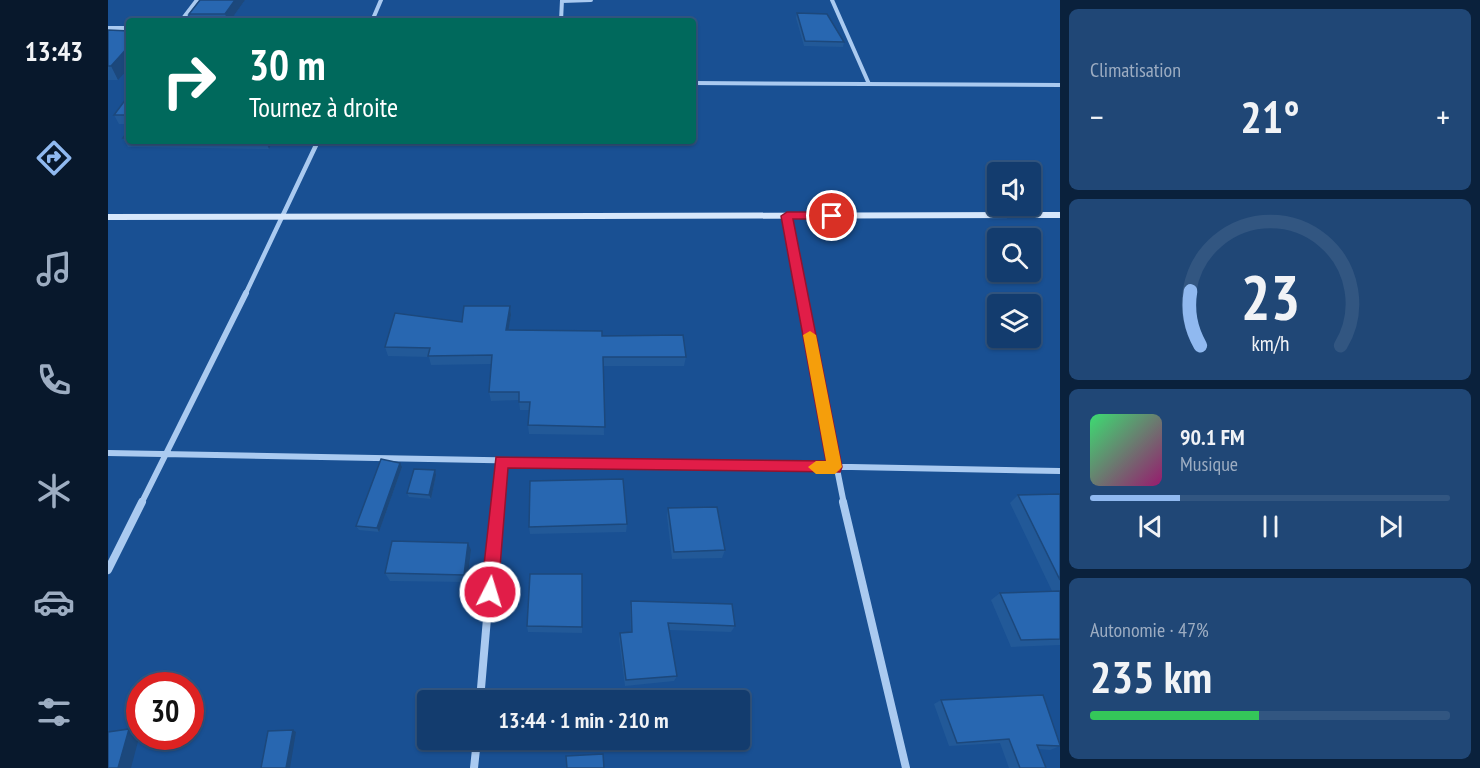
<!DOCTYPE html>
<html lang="fr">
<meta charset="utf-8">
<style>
body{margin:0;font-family:"PT Sans Narrow",sans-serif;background:#204776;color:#f1f3f6;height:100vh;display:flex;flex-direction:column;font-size:22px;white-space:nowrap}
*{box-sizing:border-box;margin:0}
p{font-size:20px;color:#9dadc2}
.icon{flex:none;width:33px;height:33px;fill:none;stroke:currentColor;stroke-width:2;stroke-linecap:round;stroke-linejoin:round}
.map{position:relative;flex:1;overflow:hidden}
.sheet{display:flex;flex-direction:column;gap:9px;padding:9px;background:#0a213c;width:420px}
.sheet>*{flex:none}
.top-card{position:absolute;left:18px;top:18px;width:570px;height:126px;border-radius:6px;box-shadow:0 2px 4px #0004,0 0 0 2px #325681;background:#00695c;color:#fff;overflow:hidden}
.tools{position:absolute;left:879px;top:162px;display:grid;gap:12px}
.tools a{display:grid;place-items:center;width:54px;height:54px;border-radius:6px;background:#133c6e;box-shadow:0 2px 4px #0004,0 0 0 2px #325681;font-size:30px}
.speed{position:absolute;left:18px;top:672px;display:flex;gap:12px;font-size:30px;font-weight:700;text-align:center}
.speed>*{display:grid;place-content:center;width:78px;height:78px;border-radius:50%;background:#133c6e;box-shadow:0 2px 4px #0004,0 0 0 2px #325681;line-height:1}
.speed .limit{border:9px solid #d22;background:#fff;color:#111}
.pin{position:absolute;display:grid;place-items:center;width:51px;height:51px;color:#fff;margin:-26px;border:3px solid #fff;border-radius:50%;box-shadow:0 2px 6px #0007}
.me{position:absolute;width:66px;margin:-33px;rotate:5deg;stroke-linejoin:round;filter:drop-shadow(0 0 4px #0008)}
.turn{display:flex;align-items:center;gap:21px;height:126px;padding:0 24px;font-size:27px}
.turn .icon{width:78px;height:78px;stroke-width:2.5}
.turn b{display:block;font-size:42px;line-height:51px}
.big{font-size:45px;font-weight:700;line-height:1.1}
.sheet .card{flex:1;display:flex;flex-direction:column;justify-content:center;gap:9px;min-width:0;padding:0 21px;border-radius:9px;background:#204776}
.sheet .dial{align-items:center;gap:0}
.dial svg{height:156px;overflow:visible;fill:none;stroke:#325681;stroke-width:7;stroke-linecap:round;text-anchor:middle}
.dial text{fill:#f1f3f6;stroke:none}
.song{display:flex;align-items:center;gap:18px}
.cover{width:72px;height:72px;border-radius:9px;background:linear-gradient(135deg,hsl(140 70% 55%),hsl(320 70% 35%))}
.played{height:6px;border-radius:3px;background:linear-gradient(90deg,#90b9f0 25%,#325681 25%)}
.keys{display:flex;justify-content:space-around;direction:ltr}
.heat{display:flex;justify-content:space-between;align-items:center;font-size:33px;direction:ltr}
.charge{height:9px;border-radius:4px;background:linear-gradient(90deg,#34c759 47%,#325681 0)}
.trip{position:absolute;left:309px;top:690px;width:333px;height:60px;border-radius:6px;background:#133c6e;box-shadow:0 2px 4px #0004,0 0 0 2px #325681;font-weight:700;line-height:60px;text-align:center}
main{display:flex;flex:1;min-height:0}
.menu{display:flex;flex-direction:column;width:108px;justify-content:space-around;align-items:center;background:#08182c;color:#9dadc2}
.menu .icon{width:42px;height:42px}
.menu .active{color:#90b9f0}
.menu b{font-size:27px;color:#f1f3f6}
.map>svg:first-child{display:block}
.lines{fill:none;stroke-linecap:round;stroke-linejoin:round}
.street-far3{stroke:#aacaf0;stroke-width:4}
.street-far2{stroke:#aacaf0;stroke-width:4.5}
.street-far1{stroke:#aacaf0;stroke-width:6}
.street{stroke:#aacaf0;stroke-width:8}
.secondary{fill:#d7e7fb;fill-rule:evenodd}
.wall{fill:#225998}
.shaded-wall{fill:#1c487c}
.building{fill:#2867b1;stroke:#1c487c;stroke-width:1.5}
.route{fill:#e11d48;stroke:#92132f;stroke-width:1.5}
.slow{fill:#f59e0b}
</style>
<main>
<nav class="menu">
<b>13:43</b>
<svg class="icon active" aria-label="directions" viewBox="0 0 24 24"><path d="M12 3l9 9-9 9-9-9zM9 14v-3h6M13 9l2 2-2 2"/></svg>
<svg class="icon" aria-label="music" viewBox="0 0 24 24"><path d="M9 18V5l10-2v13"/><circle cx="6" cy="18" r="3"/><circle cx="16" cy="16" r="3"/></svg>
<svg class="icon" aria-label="phone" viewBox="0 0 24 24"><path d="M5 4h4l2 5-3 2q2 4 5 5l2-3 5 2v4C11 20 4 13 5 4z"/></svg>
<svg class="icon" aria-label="climate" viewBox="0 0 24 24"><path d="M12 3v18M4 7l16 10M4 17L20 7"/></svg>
<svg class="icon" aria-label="car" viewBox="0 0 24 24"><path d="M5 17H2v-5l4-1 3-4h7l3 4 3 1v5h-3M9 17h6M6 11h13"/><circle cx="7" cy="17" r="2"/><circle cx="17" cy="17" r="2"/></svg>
<svg class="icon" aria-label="filters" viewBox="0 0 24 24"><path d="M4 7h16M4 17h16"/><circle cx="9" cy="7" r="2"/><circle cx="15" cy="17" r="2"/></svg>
</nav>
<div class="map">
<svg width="952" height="768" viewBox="0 0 952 768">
<rect width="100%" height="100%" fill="#195093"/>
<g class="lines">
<path class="street-far3" d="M724 0 761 84
M454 1 483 0
M73 21 89 0
M264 21 273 0
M453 21 454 0
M0 28H21
M585 83 952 85"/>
<path class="street-far2" d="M679 216 694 295
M137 295 210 141"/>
<path class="street-far1" d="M694 293 736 504
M0 453 952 471
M33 504 138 293
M389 504 393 461"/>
<path class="street" d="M735 502 798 768
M0 570 34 502
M372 700 389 502
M366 768 369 740"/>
<path class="secondary" d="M952 212V218L0 220V214Z"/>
</g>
<path class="wall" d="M137 0 122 21H84L81 14Z
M689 13 736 42 735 47 696 46 688 18Z
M0 30 10 80H0Z
M21 95V124H11L6 115Z
M15 138H21V141H165L161 149 20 147Z
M402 306 403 315 400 330 494 336 578 357 576 366H495L496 435 421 434 420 425 421 410H412L411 400 383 401 381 392 383 364 323 365 321 357 280 356 277 347Z
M294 467 271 532 251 530 248 526Z
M328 475 323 499 301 497 299 493Z
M952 494V645L903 647 883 600 892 593 944 591 902 503 910 495Z
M560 508 617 550 614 558 564 559 559 516Z
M519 524 518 532 422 534 421 527Z
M363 550 359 582 282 581 277 573Z
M474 574V633L420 632 419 626Z
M523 601 627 626 623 632 561 630 569 676 566 681 517 686 511 639 512 633 523 632 522 608Z
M833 700 952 746 942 750 930 749 938 768H901L892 743 841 746 826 704Z"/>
<path class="shaded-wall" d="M127 0H137L122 21H120L117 14Z
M21 46V68L10 80 3 66Z
M158 141H165L161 149Z
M402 306 403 315 399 339 398 330Z
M292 463 294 467 271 532 269 528Z
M327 470 328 475 323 499 321 495Z
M360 543 363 550 359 582 356 575Z
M21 729 32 734 23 768H10Z
M185 730 188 732 182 768H178Z"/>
<path class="building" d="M92 0H127L117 14H81Z
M689 13 719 14 736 42 697 41Z
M0 30 21 31V46L3 66H0Z
M21 95V115H6Z
M21 129V138H15Z
M356 306H402L398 330 494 331V336L575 335 578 357H495L497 427 420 425 422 402H411V392H381L384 355 320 356 322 348 277 347 287 313 354 322Z
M273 459 292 463 269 528 248 526Z
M306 469 327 470 321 495 299 493Z
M515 479 519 524 421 527 422 481Z
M952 494V580L910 495Z
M609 507 617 550 566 552 560 508Z
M284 541 360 543 356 575 277 573Z
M422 574H474V627L419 626Z
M952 591V639L913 640 892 593Z
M523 601 624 604 627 626 560 623 569 676 518 680 512 633 524 632Z
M935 695 952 745V746L929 745 938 768H912L901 739 849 743 833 700Z
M21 729 10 768H0V732Z
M185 730 178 768H153L160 731Z
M495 754 496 768H459L458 756Z"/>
<path class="route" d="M679 212H724L730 216 724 219H685L734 467 732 472 400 468 390 592 388 598 382 600 376 598 373 592 388 457 718 461 673 216Z"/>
<path class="slow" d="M702 331 708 335 734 467 727 474H708L700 467 708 461H718L695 335Z"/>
</svg>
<div class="tools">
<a><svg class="icon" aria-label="sound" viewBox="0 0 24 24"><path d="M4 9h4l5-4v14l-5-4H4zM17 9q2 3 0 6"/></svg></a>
<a><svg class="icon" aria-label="search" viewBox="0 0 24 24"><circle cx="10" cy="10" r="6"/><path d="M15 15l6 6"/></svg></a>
<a><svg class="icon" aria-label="layers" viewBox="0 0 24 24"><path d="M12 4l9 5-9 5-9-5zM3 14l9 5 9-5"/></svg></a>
</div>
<div class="speed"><div class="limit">30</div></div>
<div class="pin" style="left:724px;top:216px;background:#d93025"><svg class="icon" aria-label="arrive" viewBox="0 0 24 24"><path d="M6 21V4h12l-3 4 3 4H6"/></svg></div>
<svg class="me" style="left:382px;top:592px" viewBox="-20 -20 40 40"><circle r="17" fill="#e11d48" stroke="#fff" stroke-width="3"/><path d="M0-11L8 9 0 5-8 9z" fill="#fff"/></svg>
<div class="trip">13:44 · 1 min · 210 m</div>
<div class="top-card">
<div class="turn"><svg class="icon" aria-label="right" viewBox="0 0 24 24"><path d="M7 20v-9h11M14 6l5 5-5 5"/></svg><div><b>30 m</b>Tournez à droite</div></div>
</div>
</div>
<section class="sheet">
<div class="card"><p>Climatisation</p>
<div class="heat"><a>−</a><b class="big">21°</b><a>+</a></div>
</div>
<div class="card dial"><svg viewBox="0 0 100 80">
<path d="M14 69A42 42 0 1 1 86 69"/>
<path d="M14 69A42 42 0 0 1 9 41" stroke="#90b9f0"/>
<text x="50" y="56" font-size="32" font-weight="700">23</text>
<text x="50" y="72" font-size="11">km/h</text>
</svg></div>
<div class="card">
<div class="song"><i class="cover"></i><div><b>90.1 FM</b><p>Musique</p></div></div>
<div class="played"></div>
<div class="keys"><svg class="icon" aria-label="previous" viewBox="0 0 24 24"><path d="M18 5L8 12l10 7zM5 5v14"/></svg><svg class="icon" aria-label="pause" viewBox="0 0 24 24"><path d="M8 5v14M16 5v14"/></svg><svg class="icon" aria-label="next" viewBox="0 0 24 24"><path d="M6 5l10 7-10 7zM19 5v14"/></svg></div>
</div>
<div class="card"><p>Autonomie · 47%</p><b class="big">235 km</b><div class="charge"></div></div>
</section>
</main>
